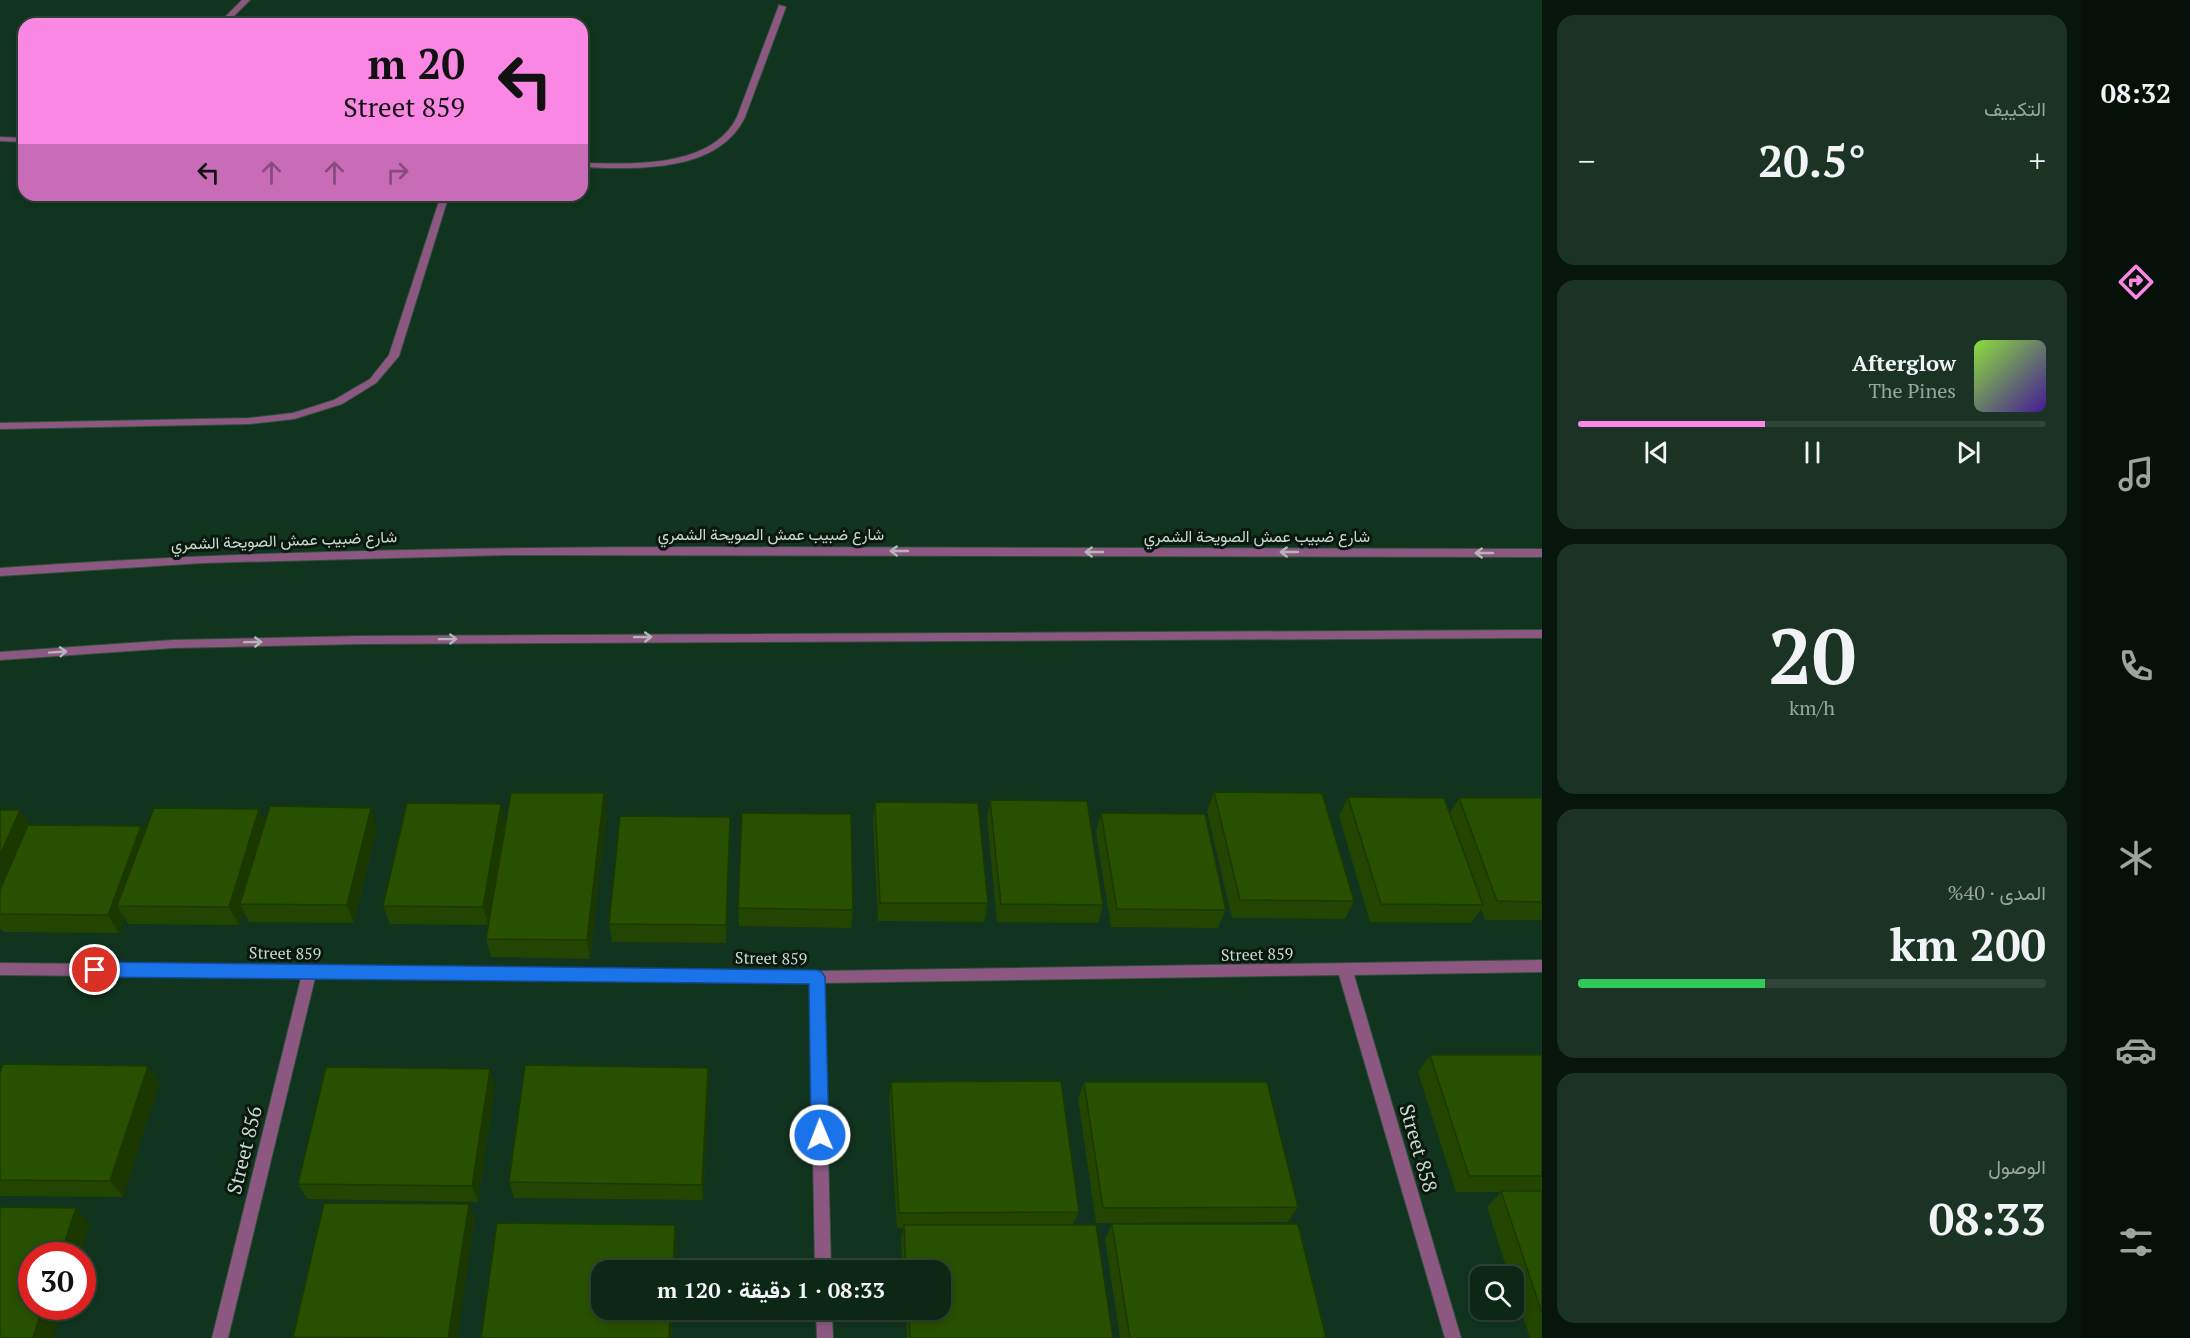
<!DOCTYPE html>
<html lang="ar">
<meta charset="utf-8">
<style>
body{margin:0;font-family:"PT Serif",Vazirmatn,serif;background:#1b3324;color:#f1f3f6;direction:rtl;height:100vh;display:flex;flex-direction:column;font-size:22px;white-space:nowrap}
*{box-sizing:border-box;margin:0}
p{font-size:20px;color:#9aa5a1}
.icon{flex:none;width:33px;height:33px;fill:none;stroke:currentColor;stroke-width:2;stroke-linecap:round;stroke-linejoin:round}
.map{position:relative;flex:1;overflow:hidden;direction:ltr}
.drawer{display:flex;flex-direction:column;gap:15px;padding:15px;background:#07150d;width:540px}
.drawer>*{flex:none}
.hud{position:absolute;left:18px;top:18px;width:570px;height:183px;border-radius:18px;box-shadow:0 3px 9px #0003,0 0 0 2px #2d4436;direction:rtl;background:#fb87e5;color:#111;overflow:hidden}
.tools{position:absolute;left:1470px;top:1266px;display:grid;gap:12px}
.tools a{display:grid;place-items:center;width:54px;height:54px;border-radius:12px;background:#0d2717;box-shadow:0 3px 9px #0003,0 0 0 2px #2d4436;font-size:30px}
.speed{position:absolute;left:18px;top:1242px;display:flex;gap:12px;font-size:30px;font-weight:700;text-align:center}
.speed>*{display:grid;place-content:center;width:78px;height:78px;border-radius:50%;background:#0d2717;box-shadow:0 3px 9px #0003,0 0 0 2px #2d4436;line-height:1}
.speed .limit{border:9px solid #d22;background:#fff;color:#111}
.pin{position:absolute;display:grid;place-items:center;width:51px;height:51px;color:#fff;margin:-26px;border:3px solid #fff;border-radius:50%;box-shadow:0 2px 6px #0007}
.me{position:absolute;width:66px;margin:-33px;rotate:359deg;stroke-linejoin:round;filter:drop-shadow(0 0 4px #0008)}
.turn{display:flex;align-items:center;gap:21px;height:126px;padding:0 24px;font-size:27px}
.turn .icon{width:78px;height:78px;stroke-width:2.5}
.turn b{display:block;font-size:42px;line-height:51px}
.lanes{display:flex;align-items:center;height:57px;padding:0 24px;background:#0003;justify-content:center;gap:30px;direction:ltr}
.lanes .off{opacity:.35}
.big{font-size:45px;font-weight:700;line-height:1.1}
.drawer .widget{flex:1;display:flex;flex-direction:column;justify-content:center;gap:9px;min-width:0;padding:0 21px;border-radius:18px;background:#1b3324}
.drawer .dial{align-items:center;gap:0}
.dial b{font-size:78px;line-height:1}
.song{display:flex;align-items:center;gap:18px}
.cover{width:72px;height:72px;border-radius:9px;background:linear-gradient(135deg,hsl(90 70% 55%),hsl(260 70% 35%))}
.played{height:6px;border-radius:3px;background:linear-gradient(90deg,#fb87e5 40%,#2d4436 40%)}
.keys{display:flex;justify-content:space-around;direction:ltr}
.heat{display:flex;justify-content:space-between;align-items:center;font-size:33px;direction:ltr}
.charge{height:9px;border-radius:4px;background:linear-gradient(90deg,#34c759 40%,#2d4436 0)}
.trip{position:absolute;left:591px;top:1260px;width:360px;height:60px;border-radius:18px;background:#0d2717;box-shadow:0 3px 9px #0003,0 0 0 2px #2d4436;font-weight:700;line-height:60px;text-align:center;direction:rtl}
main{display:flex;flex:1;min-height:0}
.dock{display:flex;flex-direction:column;width:108px;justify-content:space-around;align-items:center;background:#051009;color:#9aa5a1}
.dock .icon{width:42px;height:42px}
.dock .active{color:#fb87e5}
.dock b{font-size:27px;color:#f1f3f6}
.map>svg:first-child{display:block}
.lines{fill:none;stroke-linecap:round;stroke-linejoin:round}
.service-casing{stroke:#2e4f3b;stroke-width:2}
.minor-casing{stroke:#2e4f3b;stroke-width:2}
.tertiary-casing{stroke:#2e4f3b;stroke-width:2}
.service{fill:#8c5882;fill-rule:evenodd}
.minor{fill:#8c5882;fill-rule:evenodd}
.tertiary{fill:#8c5882;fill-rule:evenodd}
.wall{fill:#224501}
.shaded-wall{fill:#1c3801}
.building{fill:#285001;stroke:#1c3801;stroke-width:1.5}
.oneway{stroke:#b6b4b7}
.route{fill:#1a73e8;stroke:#114b97;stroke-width:1.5}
.labels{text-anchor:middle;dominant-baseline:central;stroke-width:6;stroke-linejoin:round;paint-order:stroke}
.street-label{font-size:16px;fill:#c8dcce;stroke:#0a180f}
.near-street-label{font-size:20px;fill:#c8dcce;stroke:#0a180f}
</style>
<main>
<nav class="dock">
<b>08:32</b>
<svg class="icon active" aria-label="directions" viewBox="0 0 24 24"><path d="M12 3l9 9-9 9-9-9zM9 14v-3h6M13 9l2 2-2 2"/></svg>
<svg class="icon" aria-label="music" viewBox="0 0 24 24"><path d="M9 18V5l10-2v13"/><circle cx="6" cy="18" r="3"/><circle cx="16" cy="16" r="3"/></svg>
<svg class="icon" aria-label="phone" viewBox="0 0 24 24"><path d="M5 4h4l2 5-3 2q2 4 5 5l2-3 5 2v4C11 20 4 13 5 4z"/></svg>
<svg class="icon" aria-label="climate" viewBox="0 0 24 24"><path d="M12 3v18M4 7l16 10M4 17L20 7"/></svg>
<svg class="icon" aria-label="car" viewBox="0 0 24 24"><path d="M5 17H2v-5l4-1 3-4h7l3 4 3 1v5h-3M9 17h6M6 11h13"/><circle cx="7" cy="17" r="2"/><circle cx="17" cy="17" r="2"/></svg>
<svg class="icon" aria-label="filters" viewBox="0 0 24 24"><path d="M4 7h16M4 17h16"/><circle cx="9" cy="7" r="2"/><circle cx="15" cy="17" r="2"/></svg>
</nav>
<section class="drawer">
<div class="widget"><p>التكييف</p>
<div class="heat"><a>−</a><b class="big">20.5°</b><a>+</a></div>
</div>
<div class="widget">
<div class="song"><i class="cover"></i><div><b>Afterglow</b><p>The Pines</p></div></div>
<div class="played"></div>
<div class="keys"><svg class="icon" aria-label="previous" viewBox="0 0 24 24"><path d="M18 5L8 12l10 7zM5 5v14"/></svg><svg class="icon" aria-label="pause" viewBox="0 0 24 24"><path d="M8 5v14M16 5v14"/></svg><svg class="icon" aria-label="next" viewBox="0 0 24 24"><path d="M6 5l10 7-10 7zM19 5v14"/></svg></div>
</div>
<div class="widget dial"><b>20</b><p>km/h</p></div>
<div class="widget"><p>المدى · 40%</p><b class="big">200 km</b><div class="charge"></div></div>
<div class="widget"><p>الوصول</p><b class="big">08:33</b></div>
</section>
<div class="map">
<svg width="1542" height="1338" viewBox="0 0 1542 1338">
<rect width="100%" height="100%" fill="#11341f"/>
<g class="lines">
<defs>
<path id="service" d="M242 0H250L226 24H218Z
M779 5 786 7 745 117C718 174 634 169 582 167V163C630 164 712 169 737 117Z
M0 137 24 138V142L0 141Z
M441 195H449L399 356 376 383 342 404 294 419 249 424 0 429V423L249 418 293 413 334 400 370 379 389 355Z"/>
<path id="minor" d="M1542 960V972L1354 975 1461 1338H1445L1339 975 824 983 831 1270H815L810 983 315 978 228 1338H212L301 978 0 975V963L817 971Z
M816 1310H832L833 1338H817Z"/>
<path id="tertiary" d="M711 547 1542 549V557L508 555 203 563 0 576V568C237 551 474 547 711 547Z
M1542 630V638L361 644 173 648 0 660V652L173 640 361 636Z"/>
</defs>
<use href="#service" class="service-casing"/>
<use href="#minor" class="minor-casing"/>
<use href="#tertiary" class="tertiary-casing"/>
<use href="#service" class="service"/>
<use href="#minor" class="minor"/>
<use href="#tertiary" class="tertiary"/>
</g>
<path class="wall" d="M1214 792 1354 901 1345 919 1232 918 1207 811Z
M1348 797 1450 813 1459 798H1542V920H1485L1481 909 1471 923 1370 922 1339 816Z
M990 800 1103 905 1098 923 997 922 987 819Z
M875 802 988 903 984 922 878 921 873 821Z
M259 809 265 822 377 827 354 923 249 922 243 910 239 925 128 924 125 918 119 933 3 932 0 928V810L30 825 141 826 145 833Z
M607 812 590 959 491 957 486 939 488 925 390 924 383 906 505 823Z
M1101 813 1226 910 1218 928 1111 927 1096 832Z
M730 817V836L726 943 612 942 609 924Z
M738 908 853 910 851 928 739 926Z
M1430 1055H1542V1338H1530L1514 1289V1276H1509L1487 1207 1501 1192H1456L1418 1072Z
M148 1066 159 1083 123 1197 0 1196V1073Z
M708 1068 709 1085 703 1200 514 1198 509 1182Z
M891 1082 1079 1212 1073 1225 1113 1338H907L905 1310H940V1270H903L901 1241 903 1228H897L889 1099Z
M1084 1082 1298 1207 1288 1222 1096 1223 1078 1099Z
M495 1086 478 1202 307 1199 298 1184Z
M1112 1224 1326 1338H1120L1105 1239Z"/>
<path class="shaded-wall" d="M604 793 607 812 590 959 587 940Z
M501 804 505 823 488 925 483 907Z
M371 808 377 827 354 923 347 905Z
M259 809 268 828 240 904 243 910 239 925 229 907Z
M20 810 32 829 0 903V855Z
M730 817V836L726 943V925Z
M141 826 151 845 117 906 125 918 119 933 108 915Z
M148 1066 159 1083 123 1197 110 1181Z
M708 1068 709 1085 703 1200 702 1185Z
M490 1069 495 1086 478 1202 472 1186Z
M469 1204 475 1220 457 1338H448Z
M76 1208 90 1224 80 1256H60Z
M675 1225 677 1240 676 1270H673Z
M43 1306H63L53 1338H33Z
M670 1310H673L672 1338H669Z"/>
<path class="building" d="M1214 792 1322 793 1354 901 1240 900Z
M511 793H604L587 940 486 939Z
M1348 797 1444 798 1483 905 1381 904Z
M1459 798H1542V902L1497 901Z
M990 800 1087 801 1103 905 1001 904Z
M875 802 978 803 988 903H880Z
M407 803 501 804 483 907 383 906Z
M270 806 371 808 347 905 240 904Z
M154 808 259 809 229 907 117 906Z
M0 810H20L0 855Z
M742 813 851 814 853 910 738 908Z
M1101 813 1205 814 1226 910 1117 909Z
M620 816 730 817 726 925 609 924Z
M28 825 141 826 108 915 0 914V890Z
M1430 1055H1542V1176H1469Z
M3 1064 148 1066 110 1181 0 1180V1073Z
M525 1065 708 1068 702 1185 509 1182Z
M326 1067 490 1069 472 1186 298 1184Z
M1061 1081 1079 1212 899 1213 891 1082Z
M1084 1082H1267L1298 1207 1103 1208Z
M1501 1191H1542V1313Z
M324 1203 469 1204 448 1338 293 1337Z
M0 1207 76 1208 60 1256H32V1306H43L33 1338H0Z
M497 1223 675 1225 673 1270H602V1310H670L669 1338H481Z
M1112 1224H1298L1326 1338H1130Z
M904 1225H1096L1113 1338H910L909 1310H940V1270H906Z"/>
<defs><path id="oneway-shaft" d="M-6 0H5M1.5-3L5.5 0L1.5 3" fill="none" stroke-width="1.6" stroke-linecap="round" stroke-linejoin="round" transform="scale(1.5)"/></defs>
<g class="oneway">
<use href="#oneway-shaft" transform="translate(899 551) rotate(-180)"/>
<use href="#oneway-shaft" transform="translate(1094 552) rotate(-180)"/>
<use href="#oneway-shaft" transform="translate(1289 552) rotate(-180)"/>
<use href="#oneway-shaft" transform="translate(1484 553) rotate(-180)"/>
<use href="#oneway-shaft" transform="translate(643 637) rotate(-1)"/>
<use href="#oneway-shaft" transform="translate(448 639) rotate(-1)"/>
<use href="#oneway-shaft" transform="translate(253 642) rotate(-1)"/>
<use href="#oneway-shaft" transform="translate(58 652) rotate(-4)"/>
</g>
<path class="route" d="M95 962 817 970 822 972 825 977 829 1135 826 1141 820 1143 814 1141 811 1135 809 984 95 977 90 975 87 970 90 965Z"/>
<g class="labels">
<g class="street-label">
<text x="771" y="534">شارع ضبيب عمش الصويحة الشمري</text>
<text x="1257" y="536">شارع ضبيب عمش الصويحة الشمري</text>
<text transform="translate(284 540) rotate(-2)">شارع ضبيب عمش الصويحة الشمري</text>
<text transform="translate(285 953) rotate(1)">Street 859</text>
<text transform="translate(1257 954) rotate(-1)">Street 859</text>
<text transform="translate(771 958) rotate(1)">Street 859</text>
</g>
<g class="near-street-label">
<text transform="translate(1419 1148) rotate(74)">Street 858</text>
<text transform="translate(244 1150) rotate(-76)">Street 856</text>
</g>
</g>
</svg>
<div class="tools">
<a><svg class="icon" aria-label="search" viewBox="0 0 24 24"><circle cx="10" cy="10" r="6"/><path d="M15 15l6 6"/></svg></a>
</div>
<div class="speed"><div class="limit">30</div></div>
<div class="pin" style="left:95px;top:970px;background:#d93025"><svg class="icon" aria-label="arrive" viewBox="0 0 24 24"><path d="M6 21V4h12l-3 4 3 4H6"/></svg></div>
<svg class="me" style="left:820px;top:1135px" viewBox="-20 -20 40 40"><circle r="17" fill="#1a73e8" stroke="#fff" stroke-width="3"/><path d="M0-11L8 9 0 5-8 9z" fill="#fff"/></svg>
<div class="trip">08:33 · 1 دقيقة · 120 m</div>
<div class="hud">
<div class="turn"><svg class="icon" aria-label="left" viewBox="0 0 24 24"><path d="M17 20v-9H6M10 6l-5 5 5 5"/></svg><div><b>20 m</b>Street 859</div></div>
<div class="lanes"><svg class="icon" aria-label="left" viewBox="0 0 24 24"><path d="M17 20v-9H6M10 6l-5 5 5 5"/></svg><svg class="icon off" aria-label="ahead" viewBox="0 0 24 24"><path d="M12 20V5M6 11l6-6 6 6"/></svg><svg class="icon off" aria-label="ahead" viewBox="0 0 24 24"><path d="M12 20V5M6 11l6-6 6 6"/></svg><svg class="icon off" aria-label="right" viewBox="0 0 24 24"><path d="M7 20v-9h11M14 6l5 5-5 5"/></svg></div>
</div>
</div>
</main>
